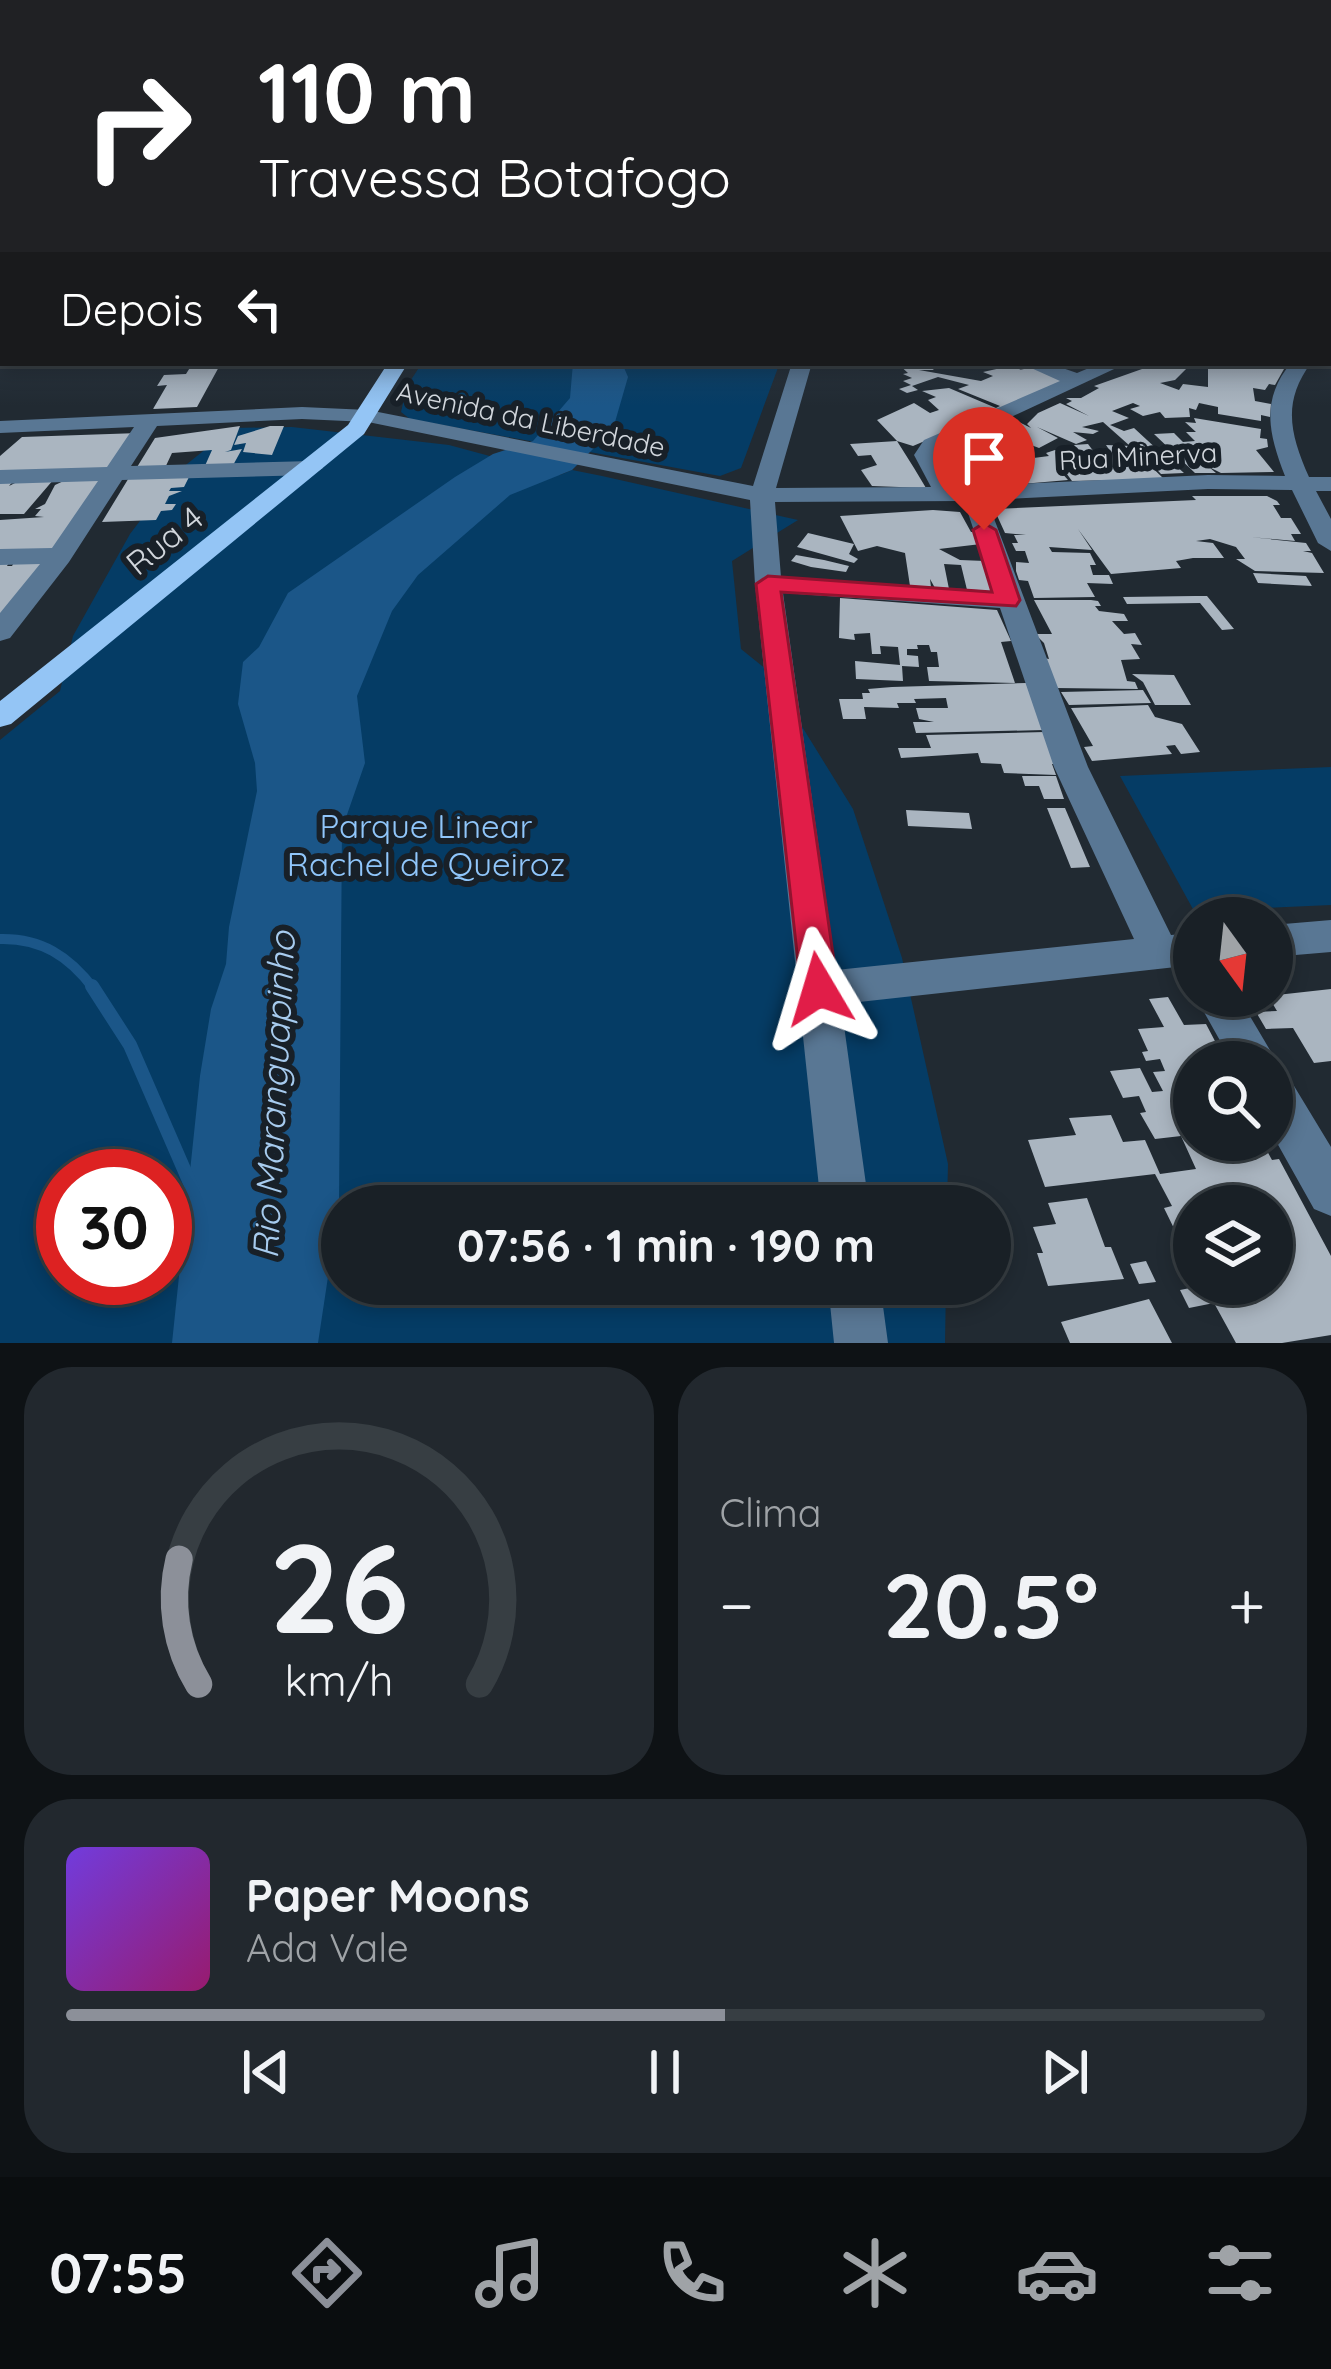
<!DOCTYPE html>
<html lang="pt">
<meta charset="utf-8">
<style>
body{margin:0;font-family:Quicksand,sans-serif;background:#22282e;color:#f1f3f6;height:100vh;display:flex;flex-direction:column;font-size:45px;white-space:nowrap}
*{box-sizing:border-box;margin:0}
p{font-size:39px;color:#9fa3a7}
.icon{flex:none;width:66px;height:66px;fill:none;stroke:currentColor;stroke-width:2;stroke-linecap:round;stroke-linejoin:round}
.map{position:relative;height:1343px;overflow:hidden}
.sheet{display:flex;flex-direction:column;gap:24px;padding:24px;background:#0e1215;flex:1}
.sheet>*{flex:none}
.top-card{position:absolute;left:0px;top:0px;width:1332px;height:366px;box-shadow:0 6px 18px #0003,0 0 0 3px #373e43;background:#202124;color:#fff;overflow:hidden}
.needle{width:78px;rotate:165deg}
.tools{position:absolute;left:1173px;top:897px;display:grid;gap:24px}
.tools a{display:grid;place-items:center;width:120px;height:120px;border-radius:50%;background:#192026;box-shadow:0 6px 18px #0003,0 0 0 3px #373e43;font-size:60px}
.speed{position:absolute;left:36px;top:1149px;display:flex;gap:24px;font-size:60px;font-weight:700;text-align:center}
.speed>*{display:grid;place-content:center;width:156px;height:156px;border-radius:50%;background:#192026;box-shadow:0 6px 18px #0003,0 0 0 3px #373e43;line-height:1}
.speed .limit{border:18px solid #d22;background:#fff;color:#111}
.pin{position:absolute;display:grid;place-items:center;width:102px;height:102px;color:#fff;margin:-123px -51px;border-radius:50% 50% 50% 0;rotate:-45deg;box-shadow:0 0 12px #0007}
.pin .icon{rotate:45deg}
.me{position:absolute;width:132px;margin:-66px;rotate:353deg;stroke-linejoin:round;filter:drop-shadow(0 0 9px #0008)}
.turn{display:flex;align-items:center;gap:42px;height:252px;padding:0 60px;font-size:54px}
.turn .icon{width:156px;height:156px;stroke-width:2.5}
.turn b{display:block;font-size:84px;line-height:102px}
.then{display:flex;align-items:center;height:114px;padding:0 60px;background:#0003;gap:24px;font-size:45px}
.big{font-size:90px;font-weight:700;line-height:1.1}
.sheet .tile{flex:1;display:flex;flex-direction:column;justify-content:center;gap:18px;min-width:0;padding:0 42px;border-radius:48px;background:#22282e}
.sheet .dial{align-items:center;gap:0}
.dial svg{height:312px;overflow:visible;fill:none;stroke:#373e43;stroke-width:7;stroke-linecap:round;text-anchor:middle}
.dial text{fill:#f1f3f6;stroke:none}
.song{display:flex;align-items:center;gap:36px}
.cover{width:144px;height:144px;border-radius:18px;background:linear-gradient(135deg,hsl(260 70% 55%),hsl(320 70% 35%))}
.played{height:12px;border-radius:6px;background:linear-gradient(90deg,#8c9099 55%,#373e43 55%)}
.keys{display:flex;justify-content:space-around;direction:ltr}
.heat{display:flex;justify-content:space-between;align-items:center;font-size:66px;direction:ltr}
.sheet .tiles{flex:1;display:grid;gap:24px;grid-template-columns:1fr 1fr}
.tile:last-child{grid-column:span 2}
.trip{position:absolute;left:321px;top:1185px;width:690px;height:120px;border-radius:60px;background:#192026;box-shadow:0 6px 18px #0003,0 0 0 3px #373e43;font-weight:700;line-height:120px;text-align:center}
.menu{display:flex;height:192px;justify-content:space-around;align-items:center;background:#0a0d0f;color:#9fa3a7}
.menu .icon{width:84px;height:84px}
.menu .selected{color:#8c9099}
.menu b{font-size:54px;color:#f1f3f6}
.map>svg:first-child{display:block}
.green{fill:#053c65;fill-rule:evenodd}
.water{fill:#1b5688}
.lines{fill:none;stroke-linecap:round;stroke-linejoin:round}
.stream-far1{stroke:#1b5688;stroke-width:10}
.stream{stroke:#1b5688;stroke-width:14}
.building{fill:#aab5c0;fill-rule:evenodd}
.minor{fill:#597794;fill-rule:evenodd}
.major{fill:#94c5f5;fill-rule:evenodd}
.route{fill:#e11d48;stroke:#92132f;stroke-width:3}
.labels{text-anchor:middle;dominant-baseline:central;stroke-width:12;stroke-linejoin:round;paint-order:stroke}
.far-street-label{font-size:27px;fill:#d1d6dc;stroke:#182028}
.street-label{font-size:33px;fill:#d1d6dc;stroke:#182028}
.park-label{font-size:33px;fill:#90c6fb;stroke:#182028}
.water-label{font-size:36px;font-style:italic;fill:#a7cbee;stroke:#182028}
</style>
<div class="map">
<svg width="1331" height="1343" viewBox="0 0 1331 1343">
<rect width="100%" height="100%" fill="#212a32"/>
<path class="green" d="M422 363H778L779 365 741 468 720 476 410 419 401 412 407 386Z
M292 427 449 445 560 475 572 470 602 476 798 520 732 561 741 649 767 670 853 809 902 958 948 1164 947 1206H342V1284H946L945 1343H0V740L60 691 73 636 130 534 177 472 232 428ZM63 1176H165V1278H63Z
M1331 767V905L1194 911 1120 776Z"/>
<path class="water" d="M573 363H622L628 377 613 429 572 470 510 495 418 575 392 611 357 696 365 763 342 829 339 1204 318 1343H172L200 1076 211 1009 226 964 229 927 257 791 255 763 238 704 243 662 259 647 288 593 455 477 493 454 533 441 570 398Z"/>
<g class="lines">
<path class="stream-far1" d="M0 939C41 938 69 956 94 989"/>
<path class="stream" d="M92 986 130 1045 193 1190"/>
</g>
<path class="building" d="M897 363H939L930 367 934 370H919L981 381 993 376 983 372 1010 366 1002 363H1023L1028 365 1019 370 1034 367 1068 380 913 446 897 441 877 420 914 403 930 413 939 410 928 400 936 397 922 391 949 388 996 408 1000 406 958 389 969 385 938 377 912 386 918 390 907 393 899 389 911 385 903 381 912 378 903 374 908 373Z
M1139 363 1188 367 1175 380 1160 383 1179 390 1183 384 1208 387V363H1284V369L1275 385 1269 384 1265 390 1253 388 1255 401 1271 404 1270 417 1261 415V421L1218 414V407L1199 403 1196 410 1189 408 1190 417 1165 418 1160 412 1143 416 1130 409 1140 406 1133 403 1112 411 1129 418 1110 425 1124 431 1134 428 1160 452 1138 454 1164 479 1072 481 1064 470 1060 471 1068 480 952 490 934 459 957 465 942 451 964 443 979 457 993 455 968 439 1017 421 1031 428 1027 424 1038 413 1060 403 1089 416 1066 404 1072 401 1066 398H1081L1099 388 1094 386 1142 369 1133 366ZM1103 422 1130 446 1106 445 1110 451 1094 452 1088 444 1074 445 1082 455 1055 450 1046 453 1049 456 1011 461 999 451 1008 447 1018 452 1031 445 1039 448 1058 438 1037 427 1076 444 1087 440 1073 432 1093 434 1099 431 1082 427Z
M220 365 197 407 153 409 167 385 157 386 164 375 186 374 191 366Z
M1194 418 1261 429 1260 438 1267 439 1268 447 1256 450 1274 472 1221 473 1209 467 1216 473H1195L1154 434 1174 433 1183 442 1195 441 1186 432H1196L1185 422 1196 423Z
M240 426 231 450 225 452 242 449 232 467 204 468 212 450 172 453 164 470 134 472 155 438Z
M270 426H284L272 455 243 452 246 443 234 445 238 436Z
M139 433 112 473 0 476V456L22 437Z
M897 441 914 468 926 488 872 486 861 470 877 465 871 455 858 456 850 444Z
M1164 455 1184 473 1161 474 1147 459Z
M191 473 184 487 171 488 169 491H182L169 496 165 504H176L172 510 161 511 156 520 102 522 130 476Z
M110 477 55 551 0 552V520L44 517 35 516 41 509H35L45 504 55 485 70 478Z
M0 479H15L9 486 23 479H54L24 514H0Z
M1192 496H1267L1277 501 1280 505H1273L1281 518H1291L1301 534H1291L1295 541 1250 537 1306 543 1311 551H1303L1312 553 1324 573 1255 571 1236 559H1245L1236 547 1210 539 1196 541 1213 543 1224 558H1193L1176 561 1181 568 1111 574 1078 529 1092 550 1049 547 1052 552 1090 553 1096 565H1090L1093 575H1109L1113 584 1087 583 1095 597 1034 598 1028 581 1019 580 1016 571V562L1029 563 1025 551H1016L1012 543H1018L1014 535H1026L1005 533 994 509 1196 500Z
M933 510 960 512 971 532H976L981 544 939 549 960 560 985 561 994 596 968 594 961 565 944 564 949 589 935 588 930 579 931 587 910 586 905 553 877 546 858 551 840 516Z
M808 533 854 544 849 554 858 559 854 563 797 547Z
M796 555 824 560 849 566 846 572 811 567 791 561Z
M45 560 0 620V562L10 561 7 566H12L15 561Z
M1253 573 1306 576 1312 586 1258 583Z
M1195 596H1207L1234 629 1222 630 1200 603 1127 604 1123 597Z
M840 598 997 610 1011 641 1001 642 1015 683 929 681 927 667H939L937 652H931L929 645H917L918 649H907V655L918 656 919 667 902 666 903 681 856 679 855 661 900 665 898 647 880 646 881 654H872L870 633 854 634 855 640 839 638Z
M1034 600H1091L1098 601 1101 606H1095L1099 611 1124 614 1128 621H1112L1124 634 1135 633 1142 645 1131 644 1140 659 1121 660 1127 681 1135 682 1138 689 1055 688 1044 658 1049 659 1044 643 1035 634H1052Z
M1132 674 1174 675 1191 705H1155L1143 682Z
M1026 683 1044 730 916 733 913 722H934L919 719 916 708H948L946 698 914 699 916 703H897L899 708 864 707 866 719H843L839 699H863L862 693H870L868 689 892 687Z
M1143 690 1151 703 1069 705 1061 692Z
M1148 705 1155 717 1182 724 1200 752 1181 754 1175 745 1166 746 1172 754 1092 761 1084 747 1093 746 1071 708Z
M1045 732 1057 764H1052L1056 775 1004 773 1001 764 981 763 978 753 901 758 898 748H931L926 735Z
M1022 776H1056L1064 799H1044L1039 786H1025Z
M1047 808H1065L1090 867 1071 868Z
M906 810 969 813 972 829 908 826Z
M1331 989V1061L1314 1063 1293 1028 1266 1029 1256 1012 1277 1011 1268 996Z
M1168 997 1184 1025 1206 1024 1226 1062H1194V1140H1261L1272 1160 1279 1159 1331 1256V1335L1282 1343H1236L1214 1303 1189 1308 1180 1290 1190 1288 1174 1257 1187 1255 1164 1208 1172 1206 1155 1174 1045 1187 1028 1140 1076 1135 1069 1118 1111 1115 1123 1142 1145 1140 1160 1174 1196 1169 1181 1136 1155 1139 1140 1113 1146 1112 1139 1096 1123 1098 1110 1071 1140 1068 1152 1092 1163 1091 1153 1072 1165 1071 1160 1059 1146 1061 1142 1052 1148 1051 1138 1029 1164 1027 1149 999ZM1194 1206H1272V1284H1194Z
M1087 1198 1105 1247H1111L1124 1279 1048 1286 1037 1253H1043L1033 1227 1056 1224 1048 1203Z
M1146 1261 1156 1282 1139 1284 1130 1264Z
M1149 1299 1172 1343H1070L1061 1322Z"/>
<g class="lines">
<path class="minor" d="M1329 249 1331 250V260L1329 259Z
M0 273H3V283H0Z
M1331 337V350L1329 351V338Z
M792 363H812L776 488 931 487 914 455 924 440 1060 381 1020 363H1048L1077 373 1101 363H1127L940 450 936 455 955 487 1208 475 1285 476C1269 435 1260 400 1291 363H1311C1282 402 1290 434 1309 477H1331V491H1316L1331 519V551L1318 543 1292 490 1208 489 987 500 1088 767 1171 935 1194 933V965L841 1004 869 1206H821L755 584 750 500 368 422 302 419 157 426 131 466 312 461 323 468 312 475 122 480 69 562 10 638 0 641V613L40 564 0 565V549L52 548 98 481 0 484V470L107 467 134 427 0 433V421L302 407 368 410 753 486ZM964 501 994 591 781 577 775 502ZM783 593 1000 608 1054 767 1134 939 836 970Z
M1331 920V952L1272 957V925Z
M1195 996H1238L1277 1062 1273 1071 1288 1076 1331 1147V1216L1314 1209 1272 1134V1062H1232Z
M828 1284H880L888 1343H834Z"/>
<path class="major" d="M388 363H408L364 434 11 724 0 727V701L348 425Z"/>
</g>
<linearGradient id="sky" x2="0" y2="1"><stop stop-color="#12171c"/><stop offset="0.54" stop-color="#3d4a5a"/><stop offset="1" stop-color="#3d4a5a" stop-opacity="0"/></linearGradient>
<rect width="1331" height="406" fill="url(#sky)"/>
<path class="route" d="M984 523 996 530 1020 600 1016 606 781 592 838 989 832 1001 819 1005 806 1001 801 989 756 584 768 576 992 592 973 530Z"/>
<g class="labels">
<g class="far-street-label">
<text transform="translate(531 419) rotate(12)">Avenida da Liberdade</text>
<text transform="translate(1138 456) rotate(-3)">Rua Minerva</text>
</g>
<g class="street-label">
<text transform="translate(164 540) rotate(-39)">Rua 4</text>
</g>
<g class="park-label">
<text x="426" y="825">Parque Linear<tspan x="426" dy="38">Rachel de Queiroz</tspan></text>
</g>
<g class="water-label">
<text transform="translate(273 1095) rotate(-87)">Rio Maranguapinho</text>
</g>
</g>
</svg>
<div class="tools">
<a><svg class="needle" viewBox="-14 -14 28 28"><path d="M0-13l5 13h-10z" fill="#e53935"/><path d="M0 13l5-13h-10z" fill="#9fa3a7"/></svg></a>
<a><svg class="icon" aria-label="search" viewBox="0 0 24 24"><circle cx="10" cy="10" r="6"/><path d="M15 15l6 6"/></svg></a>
<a><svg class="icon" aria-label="layers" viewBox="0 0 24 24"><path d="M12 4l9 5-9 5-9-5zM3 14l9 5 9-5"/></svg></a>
</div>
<div class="speed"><div class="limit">30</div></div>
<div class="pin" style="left:984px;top:530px;background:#d93025"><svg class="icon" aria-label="arrive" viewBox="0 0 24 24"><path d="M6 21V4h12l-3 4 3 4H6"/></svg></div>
<svg class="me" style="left:819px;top:989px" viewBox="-20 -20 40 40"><path d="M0-17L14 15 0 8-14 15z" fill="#e11d48" stroke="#fff" stroke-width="4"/></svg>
<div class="trip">07:56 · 1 min · 190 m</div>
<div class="top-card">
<div class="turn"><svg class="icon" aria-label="right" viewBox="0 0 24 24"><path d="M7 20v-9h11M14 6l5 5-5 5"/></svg><div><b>110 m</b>Travessa Botafogo</div></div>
<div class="then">Depois<svg class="icon" aria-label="left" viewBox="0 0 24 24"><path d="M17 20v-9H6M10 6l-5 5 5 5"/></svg></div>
</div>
</div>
<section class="sheet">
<div class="tiles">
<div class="tile dial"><svg viewBox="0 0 100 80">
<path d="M14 69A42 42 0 1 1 86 69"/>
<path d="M14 69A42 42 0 0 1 9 37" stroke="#8c9099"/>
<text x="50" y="56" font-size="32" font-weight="700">26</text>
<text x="50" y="72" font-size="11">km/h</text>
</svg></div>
<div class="tile"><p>Clima</p>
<div class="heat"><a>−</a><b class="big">20.5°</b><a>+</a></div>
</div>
<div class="tile">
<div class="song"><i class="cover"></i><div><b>Paper Moons</b><p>Ada Vale</p></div></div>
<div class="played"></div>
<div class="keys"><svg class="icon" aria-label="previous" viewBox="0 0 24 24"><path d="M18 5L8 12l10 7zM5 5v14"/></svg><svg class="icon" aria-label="pause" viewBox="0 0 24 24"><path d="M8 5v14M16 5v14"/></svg><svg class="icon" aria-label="next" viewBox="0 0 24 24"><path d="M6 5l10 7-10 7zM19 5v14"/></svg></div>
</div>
</div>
</section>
<nav class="menu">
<b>07:55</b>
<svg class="icon selected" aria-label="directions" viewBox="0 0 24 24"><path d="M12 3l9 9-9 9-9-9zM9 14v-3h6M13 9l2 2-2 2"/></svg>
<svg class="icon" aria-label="music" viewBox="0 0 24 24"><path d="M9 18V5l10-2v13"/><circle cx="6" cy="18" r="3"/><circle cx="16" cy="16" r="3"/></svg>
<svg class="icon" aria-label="phone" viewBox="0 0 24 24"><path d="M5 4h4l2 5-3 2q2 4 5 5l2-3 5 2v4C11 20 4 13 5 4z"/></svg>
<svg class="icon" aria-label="climate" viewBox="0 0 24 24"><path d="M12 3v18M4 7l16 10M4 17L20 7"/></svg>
<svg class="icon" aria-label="car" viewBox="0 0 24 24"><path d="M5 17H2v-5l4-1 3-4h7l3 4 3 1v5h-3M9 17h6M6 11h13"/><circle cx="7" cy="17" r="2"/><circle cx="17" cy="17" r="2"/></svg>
<svg class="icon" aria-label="filters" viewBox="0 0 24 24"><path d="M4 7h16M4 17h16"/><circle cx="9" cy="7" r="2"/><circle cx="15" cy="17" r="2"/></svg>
</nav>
